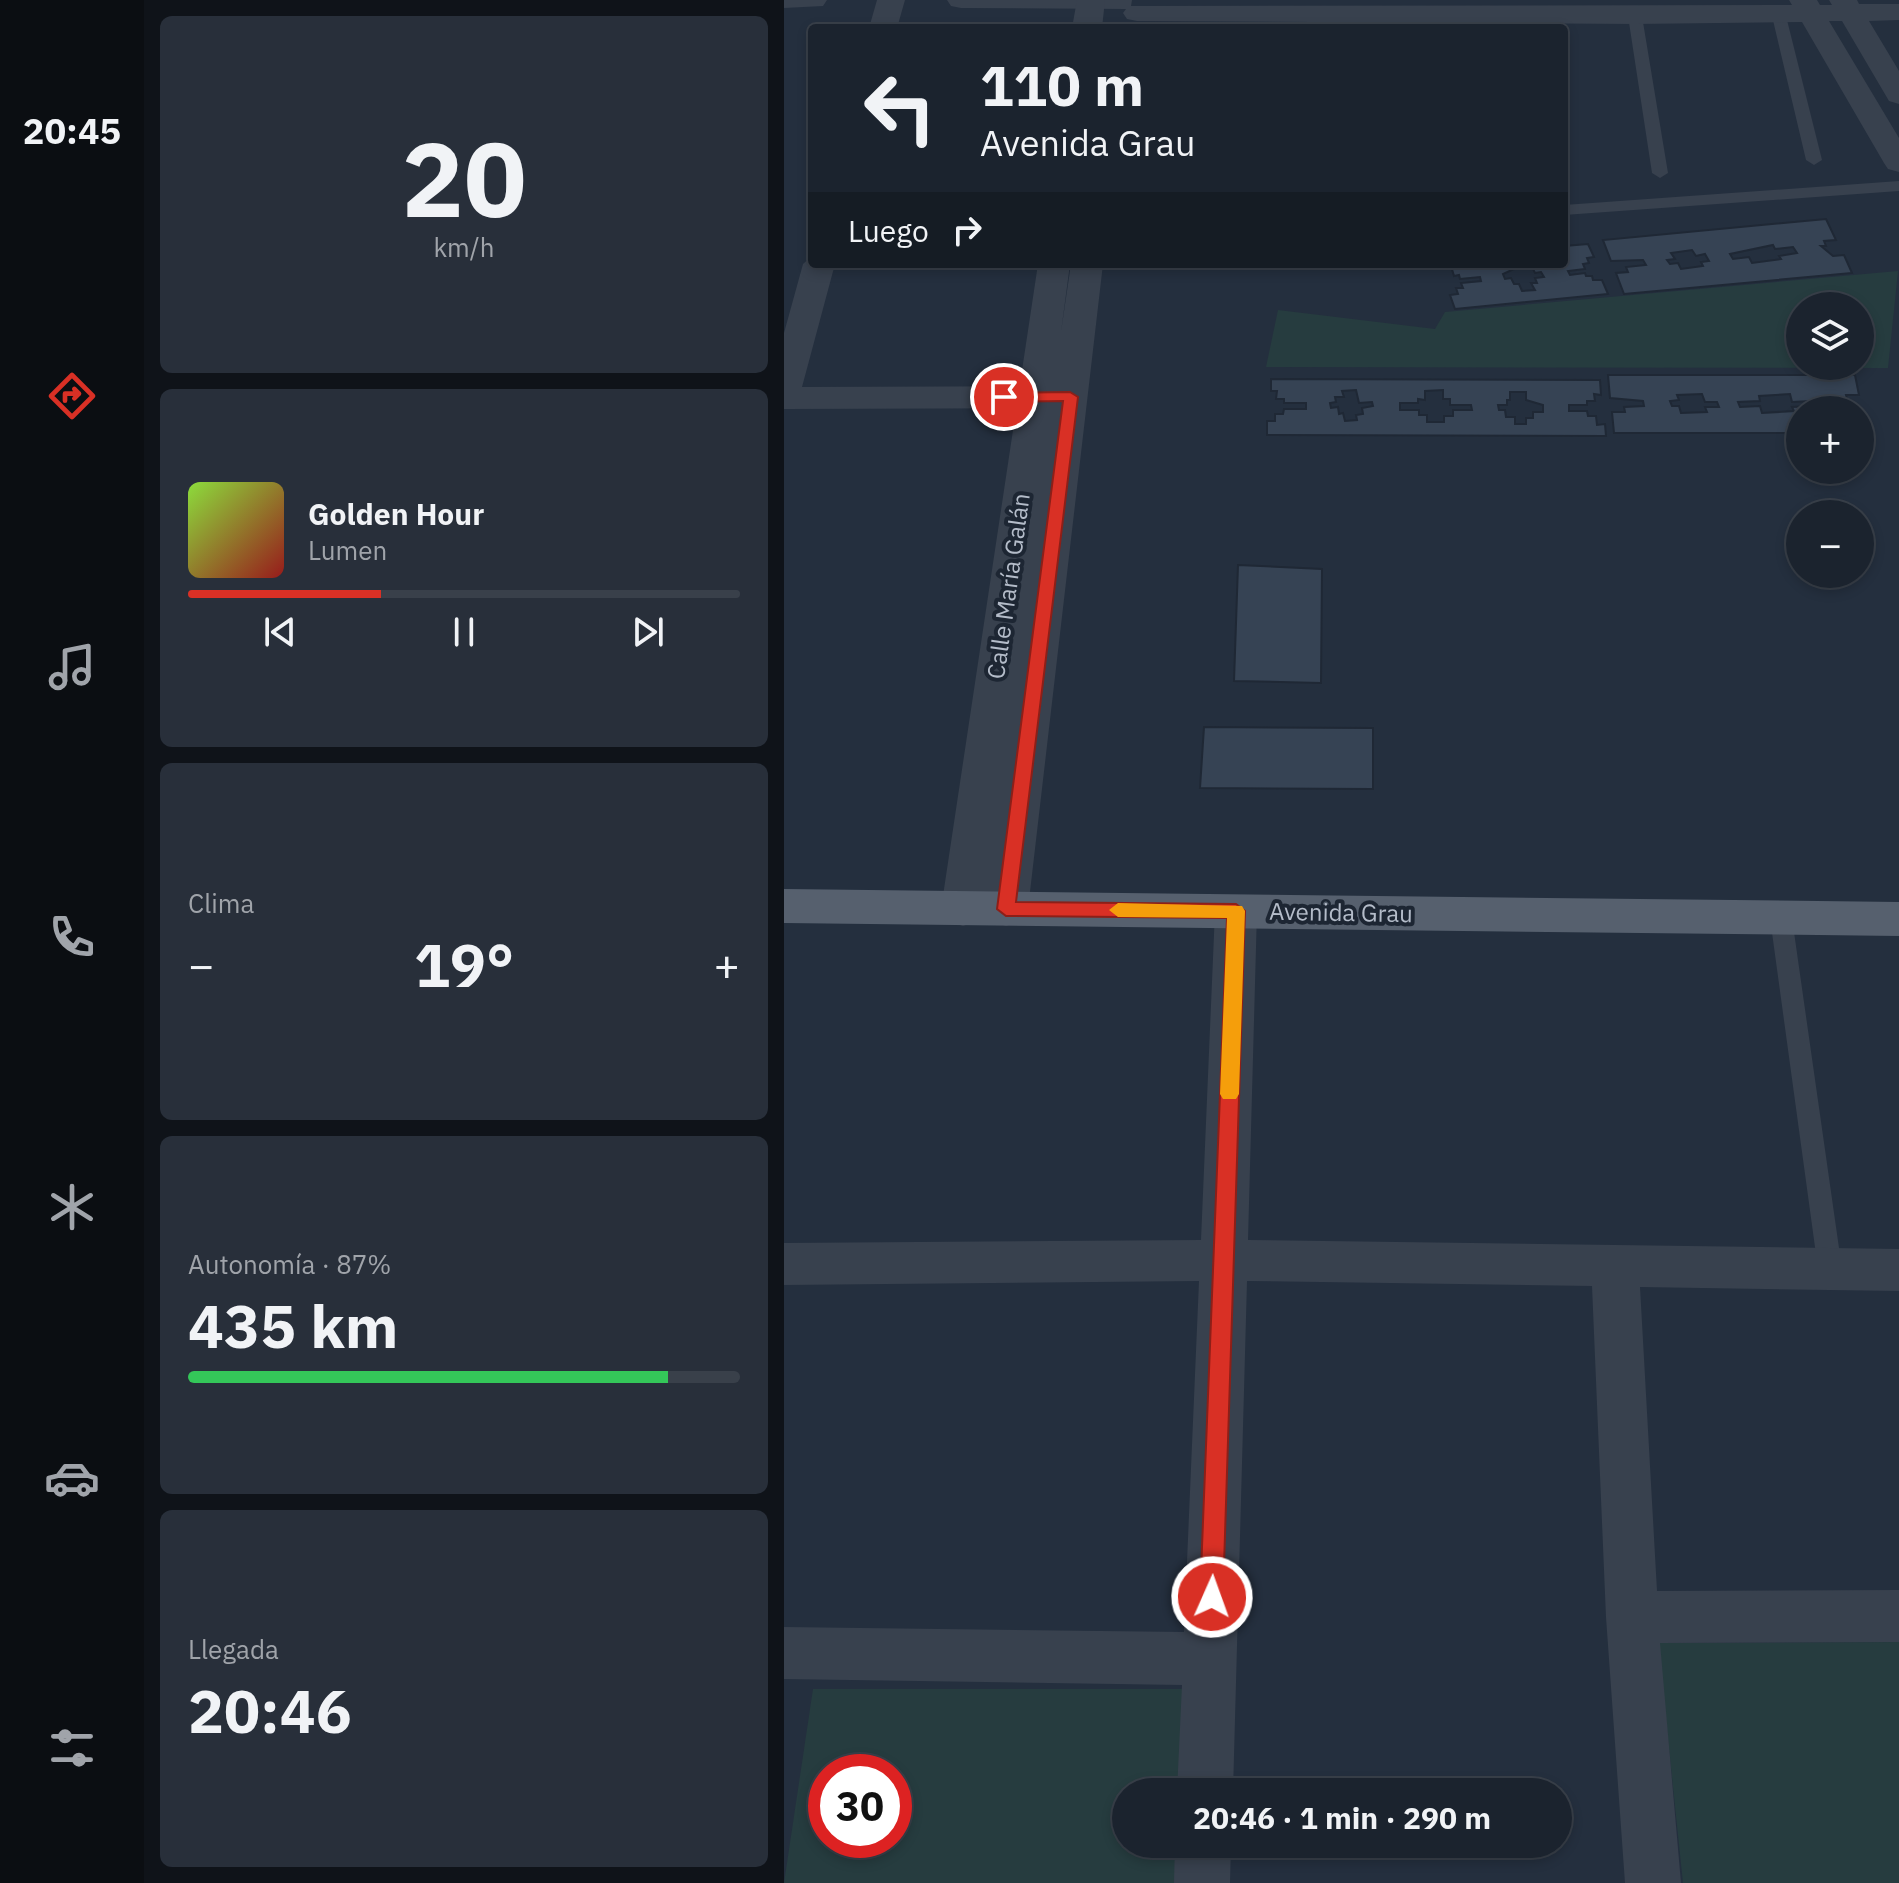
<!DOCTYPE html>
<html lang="es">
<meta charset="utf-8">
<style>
body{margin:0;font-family:"IBM Plex Sans",sans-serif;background:#282f3a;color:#f1f3f6;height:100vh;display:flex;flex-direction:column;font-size:30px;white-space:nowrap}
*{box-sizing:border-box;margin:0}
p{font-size:26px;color:#a0a4aa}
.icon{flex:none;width:44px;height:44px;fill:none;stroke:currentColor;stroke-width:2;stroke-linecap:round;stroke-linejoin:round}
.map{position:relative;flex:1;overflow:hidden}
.drawer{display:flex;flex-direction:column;gap:16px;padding:16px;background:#0f1319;width:640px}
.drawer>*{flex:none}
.top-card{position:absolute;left:24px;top:24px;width:760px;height:244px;border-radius:8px;box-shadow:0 4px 12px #0003,0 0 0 2px #39404a;background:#1b232e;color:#f1f3f6;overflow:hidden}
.buttons{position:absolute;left:1002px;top:292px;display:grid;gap:16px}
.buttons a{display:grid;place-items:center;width:88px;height:88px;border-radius:50%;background:#1b232e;box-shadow:0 4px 12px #0003,0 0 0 2px #39404a;font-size:40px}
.speed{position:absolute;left:24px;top:1754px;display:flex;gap:16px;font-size:40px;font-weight:700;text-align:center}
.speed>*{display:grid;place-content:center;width:104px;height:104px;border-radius:50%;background:#1b232e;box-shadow:0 4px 12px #0003,0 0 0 2px #39404a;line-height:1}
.speed .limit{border:12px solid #d22;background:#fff;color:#111}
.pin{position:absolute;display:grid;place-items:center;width:68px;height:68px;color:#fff;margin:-34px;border:4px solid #fff;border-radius:50%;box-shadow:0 2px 8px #0007}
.me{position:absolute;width:88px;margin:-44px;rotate:2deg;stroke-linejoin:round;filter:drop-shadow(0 0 6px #0008)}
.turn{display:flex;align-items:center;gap:28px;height:168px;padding:0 40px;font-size:36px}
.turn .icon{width:104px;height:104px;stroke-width:2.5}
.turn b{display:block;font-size:56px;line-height:68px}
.then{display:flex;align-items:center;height:76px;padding:0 40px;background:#0003;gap:16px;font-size:30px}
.big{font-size:60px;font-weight:700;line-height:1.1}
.drawer .card{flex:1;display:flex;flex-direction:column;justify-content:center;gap:12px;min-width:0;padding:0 28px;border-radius:12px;background:#282f3a}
.drawer .dial{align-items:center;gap:0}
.dial b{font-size:104px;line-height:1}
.song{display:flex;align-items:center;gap:24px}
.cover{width:96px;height:96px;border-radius:12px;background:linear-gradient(135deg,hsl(90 70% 55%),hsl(0 70% 35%))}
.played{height:8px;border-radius:4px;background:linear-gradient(90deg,#d93025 35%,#39404a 35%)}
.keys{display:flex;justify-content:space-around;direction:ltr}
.heat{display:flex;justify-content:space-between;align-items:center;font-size:44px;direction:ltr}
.charge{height:12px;border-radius:6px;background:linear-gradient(90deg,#34c759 87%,#39404a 0)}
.trip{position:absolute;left:328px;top:1778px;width:460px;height:80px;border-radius:40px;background:#1b232e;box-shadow:0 4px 12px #0003,0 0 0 2px #39404a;font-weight:700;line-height:80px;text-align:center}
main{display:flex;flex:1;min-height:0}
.tab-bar{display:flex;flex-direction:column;width:144px;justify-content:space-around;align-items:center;background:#0b0e12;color:#a0a4aa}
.tab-bar .icon{width:56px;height:56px}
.tab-bar .active{color:#d93025}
.tab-bar b{font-size:36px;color:#f1f3f6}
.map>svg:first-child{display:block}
.green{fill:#263c3f;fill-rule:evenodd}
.building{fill:#364354;stroke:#1f2835;stroke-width:2;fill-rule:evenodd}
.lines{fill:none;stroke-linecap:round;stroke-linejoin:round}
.service{fill:#38414e;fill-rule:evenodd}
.minor{fill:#38414e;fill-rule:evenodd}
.tertiary{fill:#38414e;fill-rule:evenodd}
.primary{fill:#56606e;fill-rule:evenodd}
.route{fill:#d93025;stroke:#8d1f18;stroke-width:2}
.slow{fill:#f59e0b}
.labels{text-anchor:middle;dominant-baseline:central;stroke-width:8;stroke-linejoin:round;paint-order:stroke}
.street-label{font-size:24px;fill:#b4bcc9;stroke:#1d2633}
</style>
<main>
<nav class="tab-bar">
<b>20:45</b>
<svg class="icon active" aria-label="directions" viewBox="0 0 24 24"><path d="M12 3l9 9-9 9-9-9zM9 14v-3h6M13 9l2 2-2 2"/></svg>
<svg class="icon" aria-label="music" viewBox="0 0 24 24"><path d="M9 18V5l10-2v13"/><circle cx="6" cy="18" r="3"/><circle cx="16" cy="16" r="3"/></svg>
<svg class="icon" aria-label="phone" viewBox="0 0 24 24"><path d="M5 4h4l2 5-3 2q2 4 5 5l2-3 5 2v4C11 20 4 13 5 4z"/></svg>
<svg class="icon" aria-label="climate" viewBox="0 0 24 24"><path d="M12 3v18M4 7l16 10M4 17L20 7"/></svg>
<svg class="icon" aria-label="car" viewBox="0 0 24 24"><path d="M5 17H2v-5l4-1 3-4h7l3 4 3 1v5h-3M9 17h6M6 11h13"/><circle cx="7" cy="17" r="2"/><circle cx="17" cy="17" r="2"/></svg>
<svg class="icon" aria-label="filters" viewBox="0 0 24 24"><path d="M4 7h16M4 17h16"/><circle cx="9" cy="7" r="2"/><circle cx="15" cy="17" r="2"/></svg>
</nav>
<section class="drawer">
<div class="card dial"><b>20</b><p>km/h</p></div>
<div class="card">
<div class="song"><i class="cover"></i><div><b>Golden Hour</b><p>Lumen</p></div></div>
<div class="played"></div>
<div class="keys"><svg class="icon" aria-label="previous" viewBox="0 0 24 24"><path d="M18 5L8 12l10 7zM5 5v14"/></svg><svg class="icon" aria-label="pause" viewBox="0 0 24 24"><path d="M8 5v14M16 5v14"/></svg><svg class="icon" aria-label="next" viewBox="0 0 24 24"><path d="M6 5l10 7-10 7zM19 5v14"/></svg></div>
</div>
<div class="card"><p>Clima</p>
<div class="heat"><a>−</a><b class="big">19°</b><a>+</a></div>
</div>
<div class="card"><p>Autonomía · 87%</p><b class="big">435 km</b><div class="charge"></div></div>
<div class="card"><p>Llegada</p><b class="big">20:46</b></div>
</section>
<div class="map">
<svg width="1115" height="1883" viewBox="0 0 1115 1883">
<rect width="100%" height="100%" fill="#242f3e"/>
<path class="green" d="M1114 271 1104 368 482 367 494 310 651 329 661 312ZM1016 306H1076V366H1016Z
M1115 1642V1883H899L874 1643Z
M29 1689H404L399 1792H342V1844H396L394 1883H0ZM42 1772H110V1840H42Z"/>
<path class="building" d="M1042 219 1052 240 1040 241 1042 246H1037L1049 256 1060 255 1068 273 840 294 832 273 844 272 842 267 862 265 859 260 827 261 819 240ZM989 245 991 249 1009 247 1013 253 995 256 997 259 968 263 965 257 949 259 946 254ZM908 250 912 256 921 254 925 261 917 262 919 266 897 269 894 263 886 264 883 260 891 259 887 253Z
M804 244 810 257 803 258 805 263 799 264 801 269 784 271 786 275 801 273 802 276H808L809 280H818L824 294 671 309 666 295 674 294 672 288H679L677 283 697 281 696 277 676 279 675 275 670 276 667 266 660 267 659 264H728L730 269 719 274 721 279 727 278 730 284H735L738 291 751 290 747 283H753L751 278 760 277 757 272 751 273 748 267 741 268 739 264H780V246Z
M824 375H1071L1075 395H1062L1064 402H1056L1057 408 1067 410H1016V433H830L828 412H841L840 407 860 406 859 401 826 398ZM918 394 921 402H933L935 407H921L923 412 897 413 895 406H888L886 401 895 400 893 395ZM1006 394 1008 402 1027 401 1028 406 1008 407 1010 411 978 413 976 406 956 407 954 402 976 401 975 396Z
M487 379 816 380 817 395 810 394 811 401H803V405H785V411H803L804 416H812L813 425 821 424 822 436 483 435V421H491V414H499L500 409H522V403H500V399H492L493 391H487ZM572 390 575 403 588 402 589 406 578 408 579 414 572 415 573 420 561 421 559 413 555 414 554 407 547 408 546 403 552 402 551 397H560L558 391ZM659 390V399H666V405H687L688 410H669V416H660V422H643V415H635V410H616V403H634V399L641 400V391ZM726 392H742V400L759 405V412H749V418H742V424H731V417H722L721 410H715L714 405H723V400H726Z
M454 565 538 569 537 683 450 681Z
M420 727 589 728V789L416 788Z"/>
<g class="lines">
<path class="service" d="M851 12 858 16 884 173 876 178 868 173 844 16Z
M995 12 1002 16 1038 160 1030 165 1022 160 988 16Z
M1115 181V191L780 215V205Z
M997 909 1005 912 1008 918 1058 1269 1055 1277 1046 1280 1037 1277 1034 1269 986 918 989 912Z"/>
<path class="minor" d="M0 0H43L39 6 0 8Z
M93 0H121L113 28H85Z
M163 0H348L347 6 1008 5 1005 0H1033L1036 5H1048L1045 0H1073L1075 4H1115V20L1085 21 1115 71V104L1105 101 1058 21H1045L1115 138V172L1104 169 1100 163 1018 22 851 24 353 21 343 19 339 13 342 9 177 8 167 6Z
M28 256V264H51L18 387 286 386 298 390 303 397 298 404 286 408 0 409V333L19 264Z
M452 895 467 900 473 911 464 1240 1115 1249V1291L856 1287 873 1591 1115 1590V1642L876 1643 897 1883H841L822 1617 808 1286 463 1281 449 1792H393L398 1685 0 1679V1627L400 1632 415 1281 0 1285V1243L417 1240 431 911 437 900Z
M391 1844H447L446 1883H390Z"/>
<path class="tertiary" d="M293 0H321L318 28H288Z
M254 264H286L277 332 287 264H319L244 909 237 921 222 926 207 921 200 909 194 921 179 926 164 921 157 909Z"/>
<path class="primary" d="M0 889 1115 902V936L0 923Z"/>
</g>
<path class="route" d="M286 392 294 397 232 902 452 904 461 911 439 1597 436 1605 428 1608 420 1605 416 1597 443 918 222 916 213 909 279 401 220 402 212 397 220 393Z"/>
<path class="slow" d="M334 903 458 906 461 911 455 1094 452 1099H439L436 1094 443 918 334 917 325 910Z"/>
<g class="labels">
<g class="street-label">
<text transform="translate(224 586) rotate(-82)">Calle María Galán</text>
<text transform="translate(557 912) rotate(1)">Avenida Grau</text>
</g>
</g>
</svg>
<div class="buttons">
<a><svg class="icon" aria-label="layers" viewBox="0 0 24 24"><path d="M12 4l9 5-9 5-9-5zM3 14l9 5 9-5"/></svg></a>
<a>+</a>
<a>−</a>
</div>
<div class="speed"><div class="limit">30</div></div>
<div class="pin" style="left:220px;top:397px;background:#d93025"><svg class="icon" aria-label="arrive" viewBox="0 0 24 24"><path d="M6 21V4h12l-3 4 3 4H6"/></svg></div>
<svg class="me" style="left:428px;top:1597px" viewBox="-20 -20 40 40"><circle r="17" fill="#d93025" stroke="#fff" stroke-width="3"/><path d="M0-11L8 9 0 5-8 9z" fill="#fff"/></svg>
<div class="trip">20:46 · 1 min · 290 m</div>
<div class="top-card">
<div class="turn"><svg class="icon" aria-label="left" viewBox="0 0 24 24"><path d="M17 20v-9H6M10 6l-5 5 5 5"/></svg><div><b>110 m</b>Avenida Grau</div></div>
<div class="then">Luego<svg class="icon" aria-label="right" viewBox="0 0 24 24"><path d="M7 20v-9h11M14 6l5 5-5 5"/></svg></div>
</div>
</div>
</main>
